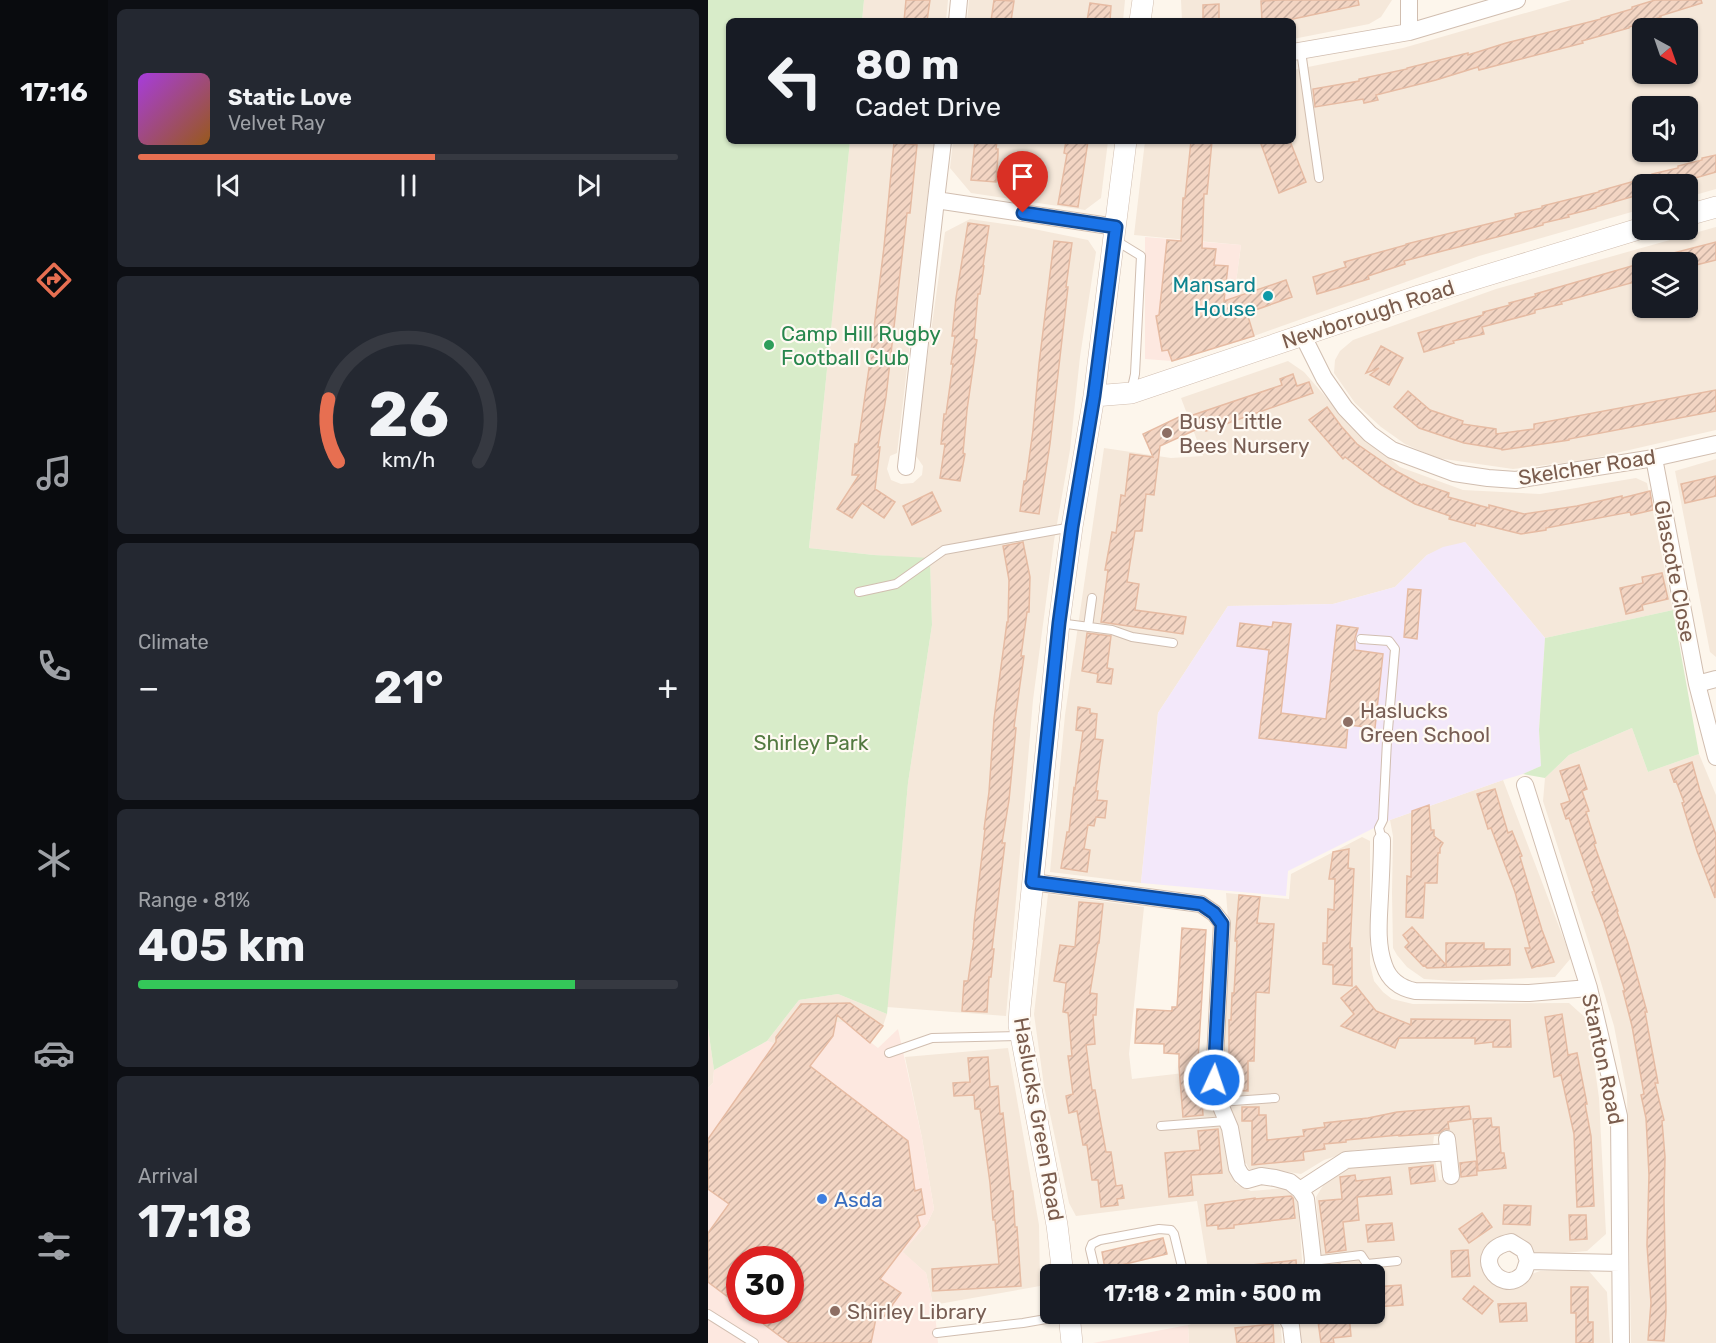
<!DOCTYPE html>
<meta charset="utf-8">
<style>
body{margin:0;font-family:Rubik,sans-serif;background:#242831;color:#f1f3f6;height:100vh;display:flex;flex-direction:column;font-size:22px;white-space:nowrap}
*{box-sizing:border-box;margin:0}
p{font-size:20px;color:#9ea1a6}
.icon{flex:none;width:33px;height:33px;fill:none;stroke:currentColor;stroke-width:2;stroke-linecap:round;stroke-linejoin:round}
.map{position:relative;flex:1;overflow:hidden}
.drawer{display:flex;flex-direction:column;gap:9px;padding:9px;background:#0d0f14;width:600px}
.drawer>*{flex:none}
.top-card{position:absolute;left:18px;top:18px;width:570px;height:126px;border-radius:9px;box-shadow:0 2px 4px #0004;background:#171b24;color:#f1f3f6;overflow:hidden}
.needle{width:39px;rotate:140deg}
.controls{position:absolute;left:924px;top:18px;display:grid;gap:12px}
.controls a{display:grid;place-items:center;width:66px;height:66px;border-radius:9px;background:#171b24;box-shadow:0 2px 4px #0004;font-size:30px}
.speed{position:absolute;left:18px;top:1246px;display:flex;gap:12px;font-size:30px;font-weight:700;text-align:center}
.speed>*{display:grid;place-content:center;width:78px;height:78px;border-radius:50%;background:#171b24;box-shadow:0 2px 4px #0004;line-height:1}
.speed .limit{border:9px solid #d22;background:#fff;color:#111}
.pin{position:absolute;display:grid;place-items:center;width:51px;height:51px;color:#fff;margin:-62px -26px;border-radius:50% 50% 50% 0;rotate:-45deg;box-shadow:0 0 6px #0007}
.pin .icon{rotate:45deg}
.me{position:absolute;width:66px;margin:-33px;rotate:3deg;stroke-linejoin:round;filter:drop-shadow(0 0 4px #0008)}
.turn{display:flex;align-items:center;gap:21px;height:126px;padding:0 30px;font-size:27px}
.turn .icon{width:78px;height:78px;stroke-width:2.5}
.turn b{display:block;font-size:42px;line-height:51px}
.big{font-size:45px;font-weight:700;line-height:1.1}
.drawer .card{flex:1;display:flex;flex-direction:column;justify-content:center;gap:9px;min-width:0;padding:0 21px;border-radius:9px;background:#242831}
.drawer .dial{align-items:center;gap:0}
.dial svg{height:156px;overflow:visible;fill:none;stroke:#363941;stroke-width:7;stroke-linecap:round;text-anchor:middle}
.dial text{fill:#f1f3f6;stroke:none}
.song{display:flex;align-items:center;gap:18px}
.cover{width:72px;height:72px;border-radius:9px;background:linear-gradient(135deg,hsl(280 70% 55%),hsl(30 70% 35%))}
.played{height:6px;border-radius:3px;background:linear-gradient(90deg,#e76f51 55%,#363941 55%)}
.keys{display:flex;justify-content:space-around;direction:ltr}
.heat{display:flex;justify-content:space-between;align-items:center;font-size:33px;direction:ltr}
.charge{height:9px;border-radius:4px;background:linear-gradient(90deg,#34c759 81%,#363941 0)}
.trip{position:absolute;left:332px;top:1264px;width:345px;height:60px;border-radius:9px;background:#171b24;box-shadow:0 2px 4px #0004;font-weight:700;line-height:60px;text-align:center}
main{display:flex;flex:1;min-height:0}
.menu{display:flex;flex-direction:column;width:108px;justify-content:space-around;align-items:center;background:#090b0e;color:#9ea1a6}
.menu .icon{width:42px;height:42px}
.menu .active{color:#e76f51}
.menu b{font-size:27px;color:#f1f3f6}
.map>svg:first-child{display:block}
.residential{fill:#f5e8da;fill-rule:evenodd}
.commercial{fill:#fde8e0;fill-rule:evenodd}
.education{fill:#f3e8fa}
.green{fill:#d8ecc9}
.building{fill:url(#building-hatch);stroke:#e6bba3;stroke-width:1.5}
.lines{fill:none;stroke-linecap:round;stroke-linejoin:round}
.service-casing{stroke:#d1beb0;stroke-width:10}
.minor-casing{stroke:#d1beb0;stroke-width:18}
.tertiary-casing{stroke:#d1beb0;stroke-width:22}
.service{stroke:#fff;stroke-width:8}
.minor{stroke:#fff;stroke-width:16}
.tertiary{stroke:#fff;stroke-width:21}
.route-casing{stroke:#114b97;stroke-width:15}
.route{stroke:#1a73e8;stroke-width:10}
.culture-dot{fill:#0f9aa8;stroke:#fffaf3;stroke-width:2}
.leisure-dot{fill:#2e9e5b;stroke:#fffaf3;stroke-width:2}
.education-dot{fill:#8d6e63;stroke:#fffaf3;stroke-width:2}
.shop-dot{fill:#3f7fe0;stroke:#fffaf3;stroke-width:2}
.labels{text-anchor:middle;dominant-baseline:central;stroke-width:4.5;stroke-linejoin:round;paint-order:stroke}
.culture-label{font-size:21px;fill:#0d838f;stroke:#fffaf3;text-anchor:end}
.street-label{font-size:21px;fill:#7a5c4d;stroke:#fffaf3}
.leisure-label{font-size:21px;fill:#27864d;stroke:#fffaf3;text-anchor:start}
.education-label{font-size:21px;fill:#785e54;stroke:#fffaf3;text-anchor:start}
.park-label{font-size:21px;fill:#537a41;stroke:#fffaf3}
.shop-label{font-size:21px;fill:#366cbe;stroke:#fffaf3;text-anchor:start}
</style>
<main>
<nav class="menu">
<b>17:16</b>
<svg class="icon active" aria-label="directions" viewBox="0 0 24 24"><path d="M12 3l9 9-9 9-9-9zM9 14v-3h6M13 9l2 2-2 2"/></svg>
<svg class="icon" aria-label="music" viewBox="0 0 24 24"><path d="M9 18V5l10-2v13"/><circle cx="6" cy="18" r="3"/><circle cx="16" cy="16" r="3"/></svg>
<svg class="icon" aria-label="phone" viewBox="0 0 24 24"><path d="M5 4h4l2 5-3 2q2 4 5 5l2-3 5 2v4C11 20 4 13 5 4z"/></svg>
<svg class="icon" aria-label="climate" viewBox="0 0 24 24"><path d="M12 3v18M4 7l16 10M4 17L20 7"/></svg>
<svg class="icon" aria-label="car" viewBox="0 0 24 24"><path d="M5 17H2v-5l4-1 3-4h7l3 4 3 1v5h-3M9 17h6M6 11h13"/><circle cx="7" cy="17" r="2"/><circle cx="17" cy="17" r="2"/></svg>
<svg class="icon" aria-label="filters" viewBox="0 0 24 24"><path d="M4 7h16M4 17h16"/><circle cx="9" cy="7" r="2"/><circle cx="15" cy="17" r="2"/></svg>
</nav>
<section class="drawer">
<div class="card">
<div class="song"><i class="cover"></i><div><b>Static Love</b><p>Velvet Ray</p></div></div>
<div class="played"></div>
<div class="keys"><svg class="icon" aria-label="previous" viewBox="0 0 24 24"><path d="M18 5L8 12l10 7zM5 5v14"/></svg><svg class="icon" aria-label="pause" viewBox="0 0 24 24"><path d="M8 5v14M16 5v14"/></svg><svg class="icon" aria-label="next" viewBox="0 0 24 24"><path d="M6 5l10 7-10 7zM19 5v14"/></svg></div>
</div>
<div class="card dial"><svg viewBox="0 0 100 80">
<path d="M14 69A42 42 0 1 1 86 69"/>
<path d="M14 69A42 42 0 0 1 9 37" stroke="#e76f51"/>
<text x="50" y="56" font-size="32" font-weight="700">26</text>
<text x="50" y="72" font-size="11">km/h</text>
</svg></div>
<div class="card"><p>Climate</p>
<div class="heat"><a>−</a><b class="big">21°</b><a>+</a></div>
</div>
<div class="card"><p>Range · 81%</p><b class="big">405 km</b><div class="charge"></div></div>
<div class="card"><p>Arrival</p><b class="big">17:18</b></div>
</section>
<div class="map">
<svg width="1008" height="1343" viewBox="0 0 1008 1343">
<defs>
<pattern id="building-hatch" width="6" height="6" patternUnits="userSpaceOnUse" patternTransform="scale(1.5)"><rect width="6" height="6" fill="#f3d5c3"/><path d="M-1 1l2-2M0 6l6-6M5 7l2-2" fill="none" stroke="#cab0a1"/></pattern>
</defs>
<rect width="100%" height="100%" fill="#fdf6ec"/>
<path class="residential" d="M156 0H240L238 21H154Z
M261 0H417L415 21H259Z
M473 0H684L673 17 661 24 585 39V21H474Z
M863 0H1008V189L980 197V184H934V209L771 256 546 336 528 282 533 245 426 235 437 141H585V70L695 48ZM934 28H980V74H934ZM934 106H980V152H934Z
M142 141H226L189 453 182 456 179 469 183 480 193 484 205 483 214 475 215 466 206 453 237 232 262 219 316 227 380 240 388 252 372 357 362 450 346 541 325 700 298 1016 179 1007 200 783 224 625 222 559 166 555 101 548Z
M245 141H400L393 198 377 210 263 193 242 168Z
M1008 227V430L878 460 805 469 729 458 697 444 673 427 647 403 626 373 627 360 632 351 645 340 788 289ZM934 262H980V308H934Z
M580 361 596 372 644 427 692 467 755 490 832 494 928 478 939 483 965 610 837 638 757 542 719 555 687 587 625 604 520 606 450 713 433 883 342 872 357 715 396 448 463 458 495 456 473 398Z
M1008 459V657L1002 652 967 471Z
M924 728 940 772 991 754 1008 795V1343H923L919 1093 906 1026 886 959 835 801 837 778 861 755Z
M795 780 863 958 847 977 745 981 716 979 699 967 689 955 685 948 684 893 685 836 682 820Z
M654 837 662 841V964L666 981 675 992 684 999 705 1004 861 1003 880 1020 891 1098 898 1234 879 1251 824 1256 791 1241 780 1275 818 1276 832 1271 880 1270 899 1292 902 1343H592L589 1314H666V1275H612L614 1269 608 1197 616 1184 636 1168 727 1159 731 1180 751 1178 748 1135 726 1136 725 1145 647 1150 616 1160 593 1174 574 1171 541 1169 538 1163 525 1172 528 1184 543 1191 577 1188 585 1194 590 1201 595 1275H501L489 1201 368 1216 361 1203 336 1086 326 1014 340 894 436 907 421 1054 424 1079 493 1071 514 1076 521 932 518 893 581 899 583 874Z
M130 994 179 1014 175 1026 68 1044 59 1041 91 1000Z
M0 1028 6 1070 5 1083 0 1088Z
M300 1048 331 1225 332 1286 225 1305 218 1273 194 1252 219 1224 226 1209 214 1138 197 1057Z
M516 1314H559L566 1318 573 1327 574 1343H481L480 1325Z"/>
<path class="commercial" d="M437 237 533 245 528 282 546 336 464 361 437 359Z
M128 1022H137L170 1048 190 1029 214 1138 226 1209 219 1224 195 1252 218 1273 227 1314 230 1343H0V1088L5 1083 6 1070 59 1041 68 1044ZM32 1260H82V1311H32Z
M480 1325 481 1343H385Z"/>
<path class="education" d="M757 542 837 638 831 730 833 766 815 774 795 780 682 820 580 871 578 896 433 883 450 713 520 606 625 604 687 587 719 555 735 547Z"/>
<path class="green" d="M0 0H156L154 21H21V141H142L101 548 166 555 222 558 224 625 200 783 179 1014 130 994 91 1000 59 1041 6 1070 0 1028Z
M965 610 991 754 940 772 924 728 861 755 837 778 815 774 833 766 831 730 837 638Z"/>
<path class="building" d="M198 0H222L219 21H196Z
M286 0 306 1 303 21H283Z
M573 0H650L651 5 585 19 554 21 553 1Z
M947 0H993L994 3 952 16 953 17 921 27V28L874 41 875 43 771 70 770 67 728 80 668 95 670 100 656 103 655 99 607 107 605 89 651 81V79L699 69V68L760 53V55L798 43 893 19V18L924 9V7Z
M382 3 403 6 402 21H379Z
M511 4V21H495V5Z
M267 141H289L288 149H290V155L288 182 263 180Z
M358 141H380L370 207 350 204 359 154 356 153Z
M483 141H504L499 194H496L494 248 508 249 506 265 520 266 516 301 578 280 584 297 539 313 546 336 464 361 460 350 454 351 448 316 451 315 459 240 473 241 475 198H477Z
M563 141H582L598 182 571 193 553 144Z
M186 142 209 145 202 213H199L178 397 170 447H172L167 489 187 502 176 518 154 503 144 518 129 509 151 475H144L147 444H150L161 368 176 247Z
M1008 155V172L970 183V184H947L944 174 970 168V166L994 160V158Z
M934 179V194L888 207V208L860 215 861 217 835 223V225L696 261 697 264 660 276 661 279 609 294 605 277 638 267 636 262 698 245V244L808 217 807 214 834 208V206L891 192V191Z
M260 223 281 226 275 266H276L272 294H270L266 339 269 340 259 410 255 453 257 454 252 481 232 478 237 444H233L236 414H238L245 364H243L247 336H244L248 298Z
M346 241 364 243 358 287H360L342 444 331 514 312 511 316 481H318L325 430 331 364Z
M1008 242V260L980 267V262H947L946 258Z
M934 263V280L853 302 854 304 827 310V313L774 327 776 334 745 341 746 343 716 352 710 333 775 315V312L802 305 801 303 828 296 827 294Z
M673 346 695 358 681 385 662 375 671 368 658 373Z
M585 374 589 386 601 382 605 393 498 431 496 426 452 446 446 495 438 494 434 531H427L419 582 431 584 427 610 478 617 475 634 393 622 400 570H397L404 532 408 533 413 495 417 496 422 454 445 457 435 434 475 415 476 418 574 385 572 379Z
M1008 390V411L861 439V440L794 450 793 449 756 443 711 428 686 407 700 391 722 410 755 421 754 424 788 429V434L826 429V424Z
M619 407 633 426 649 444 688 471 714 485 715 484 741 493 740 497 781 508V505L816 514 869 506 914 496V498L942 491 945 510 923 515 922 512 838 528V530L813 534 768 523 767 526 741 519 742 516 707 504 674 485 637 457 635 459 601 420Z
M1008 476V496L977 503 973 484Z
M224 492 233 511 204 525 195 506Z
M315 542 322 577 321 612H319L313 656H316L306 727 308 728 301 800 294 843H297L284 949H286L283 977H281L279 1012 254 1011 256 981H260L266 939H265L266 924 277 829H276L281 792 286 719 299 622H300L301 580 295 546Z
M954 573 960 599 934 605 935 610 918 614 912 588 935 583 934 577Z
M700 589 713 590 709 639 696 637Z
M565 622 583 624 573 713 618 719 629 625 650 628 647 638V650L675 654 667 728 640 725 638 748 551 738 561 650 529 646 532 623 564 627Z
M379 633 403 636 399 668 405 669 403 684 389 682 390 674 374 671Z
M370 707 382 709V713L389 714 387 739 395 740 388 791H390L389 800 399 801 397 818 388 817 386 826 380 825 376 849 382 850 379 872 353 868 359 832H361L366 788 367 789 375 731 368 730Z
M984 762 992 791 1008 835 1007 898 989 851 974 803 976 802 968 781 966 782 962 770Z
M871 765 879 789 874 791 881 811 878 812 888 843 886 844 910 911 909 912 920 943 939 1012H937L950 1083H947L956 1120 954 1121 957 1157 956 1200 958 1311 956 1341 940 1340 943 1303 939 1245 941 1175 938 1118 933 1095 936 1094 924 1026 915 991H917L896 923 884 892 886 891 861 818 858 819 853 804 862 801 852 771Z
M787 789 800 833 804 831 814 856 812 857 834 930 846 962 832 966V965L824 968 817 948H822L807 892 783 828 780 829 769 794Z
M721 805 723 830H726V836L735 843 732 848V853H730L729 883H717L715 918 698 917 699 876 703 877 704 811Z
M641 849 640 868 646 869 642 948H644V986L625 984V965L615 964V943H619L620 909 626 910 627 879H621L625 852Z
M531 895 552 897 549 923 566 924 561 993 548 992 546 1061H540V1091L521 1090V1020H523L524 993H526L529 941H527Z
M371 902 395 904 391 943H390L382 993 389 994 388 1015H385L387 1044 378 1045 384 1090H387L398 1152H403L408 1186 414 1185 416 1198 409 1199 410 1205 393 1207 390 1180H384L379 1145H375L369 1111 361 1113 358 1096 365 1094 360 1056H364L360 1013 355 1012 358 983 346 981 352 945 367 947Z
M704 927 738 965V943H776V949H802V965L719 968 716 965 715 966 697 947 701 943 695 935Z
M474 928 498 930 489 1076 492 1075 495 1115 475 1117 471 1067V1054L456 1053V1044L427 1043 429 1009 464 1011V1007H469Z
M648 986 668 1011 703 1025V1019L802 1020 803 1047H785V1042L767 1044V1038H691L687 1048 633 1026 646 1014 633 998Z
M142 1003 175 1026 162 1043 129 1015 125 1036 102 1066 200 1141 207 1191 213 1189 217 1214 209 1216 212 1226 172 1279 193 1293 175 1318 169 1313 163 1343H81L38 1311H82V1260H32V1306L0 1282V1233L21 1204 0 1189V1139L68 1042V1037L93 1004Z
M854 1014 860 1055 869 1053 879 1104H877L883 1136 886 1206 869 1207 866 1134 853 1075 846 1077 837 1017Z
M280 1057 282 1087 290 1086 292 1114 295 1113 303 1191H305L307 1227H309L313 1286 225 1291 224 1269 291 1264 287 1220H285L282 1183 272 1109H267L266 1095 246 1096 245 1083 262 1082 260 1058Z
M761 1106 763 1119 740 1122 741 1129H737L731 1133 691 1136V1135L638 1140V1142L616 1144 617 1149 595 1152 596 1160 544 1165V1121H534V1107H551V1115H558L559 1140 596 1136 595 1130 617 1127 616 1123 660 1118 689 1112Z
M783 1118 784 1127H791L793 1153H796L798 1168 770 1171 765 1119Z
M510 1129 514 1173 483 1175 485 1195 461 1197 457 1153 492 1150 490 1131Z
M768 1161 769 1175 753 1177 752 1163Z
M725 1165 727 1181 703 1184 701 1168Z
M647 1175 648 1181 682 1177 684 1194 649 1197 651 1220 635 1222 638 1250 618 1253 611 1201 634 1199 632 1177Z
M583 1196 585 1198 587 1218 526 1225V1228L510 1229V1225L499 1226 497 1205 547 1198V1199Z
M796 1205 823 1206 822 1225 795 1224Z
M774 1213 784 1227 761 1243 751 1229Z
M861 1215H878L879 1239 862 1240Z
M684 1223 686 1240 660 1242 658 1225Z
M455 1238 459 1254 397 1269 394 1252Z
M760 1250 762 1276 744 1277 743 1251Z
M588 1260 589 1275H526V1267Z
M632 1264 633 1275H617L615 1266Z
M693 1285 695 1305 666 1307V1287Z
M766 1286 785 1301 774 1314 755 1299Z
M863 1287H880V1322H885V1343H868V1313H863Z
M818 1303 819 1321 792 1322 790 1304Z
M609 1314H641L643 1336 625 1338 626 1343H613Z
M565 1324 566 1343H529L527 1328Z"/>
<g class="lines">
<defs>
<path id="service" d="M593 51 611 178
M407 240 433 256 427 374 423 392
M151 592 188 584 236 550 364 527
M351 623 404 630 424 637 465 643
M380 627 384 598
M653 639 681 641 687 649 679 741 675 820 671 828 674 840
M181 1053 224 1038 313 1036
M511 1102 567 1098
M453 1126 518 1121
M605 1261 653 1255 659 1264 689 1261
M397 1275 392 1274 387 1270 382 1249 384 1244 392 1240 451 1229 463 1230 466 1234 476 1275
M411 1275 432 1273 444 1275
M0 1314 46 1343
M229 1333 315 1323 361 1315"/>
<path id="minor" d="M249 21 251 0
M701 32V0
M585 52 701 32 809 0
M228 200 235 141
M595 336 616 378 637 408 662 434 684 450 746 473 780 478 808 480 946 458 1008 444
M946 458 989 684 1008 757
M198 467 228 200 408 227
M989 684 1008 679
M817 785 881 988 911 1116 913 1343
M674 840C674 858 673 877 672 896 671 918 668 944 676 965 681 980 692 988 707 991L821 993 881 988
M324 882 493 904 506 913 514 923 506 1080 511 1102 522 1128 529 1168 533 1175 539 1180 553 1176 567 1178 582 1182 592 1190 598 1199 604 1251 605 1261 603 1275
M739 1139 743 1176
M592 1190 638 1160 740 1152
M820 1261 816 1250 803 1242C758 1251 793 1297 814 1275 817 1272 818 1265 820 1261L912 1263
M577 1314 583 1326 585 1343"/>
<path id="tertiary" d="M432 21 435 0
M980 215 1008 207
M386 396 423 393 711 296 934 228
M355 1275 349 1225 311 1025 312 1008 351 623 364 527 386 396 418 141
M361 1314 364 1343"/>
</defs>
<use href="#service" class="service-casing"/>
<use href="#minor" class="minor-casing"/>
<use href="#tertiary" class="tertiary-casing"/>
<use href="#service" class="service"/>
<use href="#minor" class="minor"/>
<use href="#tertiary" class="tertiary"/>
</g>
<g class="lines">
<defs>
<path id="route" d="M315 213 408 227 386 396 364 527 351 623 324 882 493 904 506 913 514 924 506 1080"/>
</defs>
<use href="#route" class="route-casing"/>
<use href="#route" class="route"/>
</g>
<circle class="culture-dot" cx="560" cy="296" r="6"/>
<circle class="leisure-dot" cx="61" cy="345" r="6"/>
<g class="education-dot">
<circle cx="459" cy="433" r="6"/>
<circle cx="640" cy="722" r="6"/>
<circle cx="127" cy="1311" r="6"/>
</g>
<circle class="shop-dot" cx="114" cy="1199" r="6"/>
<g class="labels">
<g class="culture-label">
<text x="548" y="284">Mansard<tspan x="548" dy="24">House</tspan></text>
</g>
<g class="street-label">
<text transform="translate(660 314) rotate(-18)">Newborough Road</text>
<text transform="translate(879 467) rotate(-9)">Skelcher Road</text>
<text transform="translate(967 571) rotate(79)">Glascote Close</text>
<text transform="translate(895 1059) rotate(78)">Stanton Road</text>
<text transform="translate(331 1119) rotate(80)">Haslucks Green Road</text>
</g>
<g class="leisure-label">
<text x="73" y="333">Camp Hill Rugby<tspan x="73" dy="24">Football Club</tspan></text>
</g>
<g class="education-label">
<text x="471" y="421">Busy Little<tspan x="471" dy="24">Bees Nursery</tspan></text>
<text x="652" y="710">Haslucks<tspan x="652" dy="24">Green School</tspan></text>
<text x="139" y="1311">Shirley Library</text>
</g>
<g class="park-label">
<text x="103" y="742">Shirley Park</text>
</g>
<g class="shop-label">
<text x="126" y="1199">Asda</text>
</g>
</g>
</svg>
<div class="controls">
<a><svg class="needle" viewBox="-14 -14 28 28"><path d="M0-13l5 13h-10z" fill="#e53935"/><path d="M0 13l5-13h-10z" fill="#9ea1a6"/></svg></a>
<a><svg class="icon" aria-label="sound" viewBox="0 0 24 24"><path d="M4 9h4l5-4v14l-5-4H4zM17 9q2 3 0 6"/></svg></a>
<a><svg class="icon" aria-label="search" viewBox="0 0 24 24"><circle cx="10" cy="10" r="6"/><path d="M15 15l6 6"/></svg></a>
<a><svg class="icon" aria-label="layers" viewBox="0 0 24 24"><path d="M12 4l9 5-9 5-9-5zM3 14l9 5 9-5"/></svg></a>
</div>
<div class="speed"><div class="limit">30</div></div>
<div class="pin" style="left:315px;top:213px;background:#d93025"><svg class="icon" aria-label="arrive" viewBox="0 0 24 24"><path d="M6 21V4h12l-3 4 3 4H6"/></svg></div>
<svg class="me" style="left:506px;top:1080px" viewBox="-20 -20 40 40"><circle r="17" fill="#1a73e8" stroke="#fff" stroke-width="3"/><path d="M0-11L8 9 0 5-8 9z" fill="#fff"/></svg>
<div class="trip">17:18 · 2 min · 500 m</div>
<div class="top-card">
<div class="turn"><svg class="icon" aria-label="left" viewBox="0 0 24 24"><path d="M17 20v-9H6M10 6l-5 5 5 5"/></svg><div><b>80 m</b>Cadet Drive</div></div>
</div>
</div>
</main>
